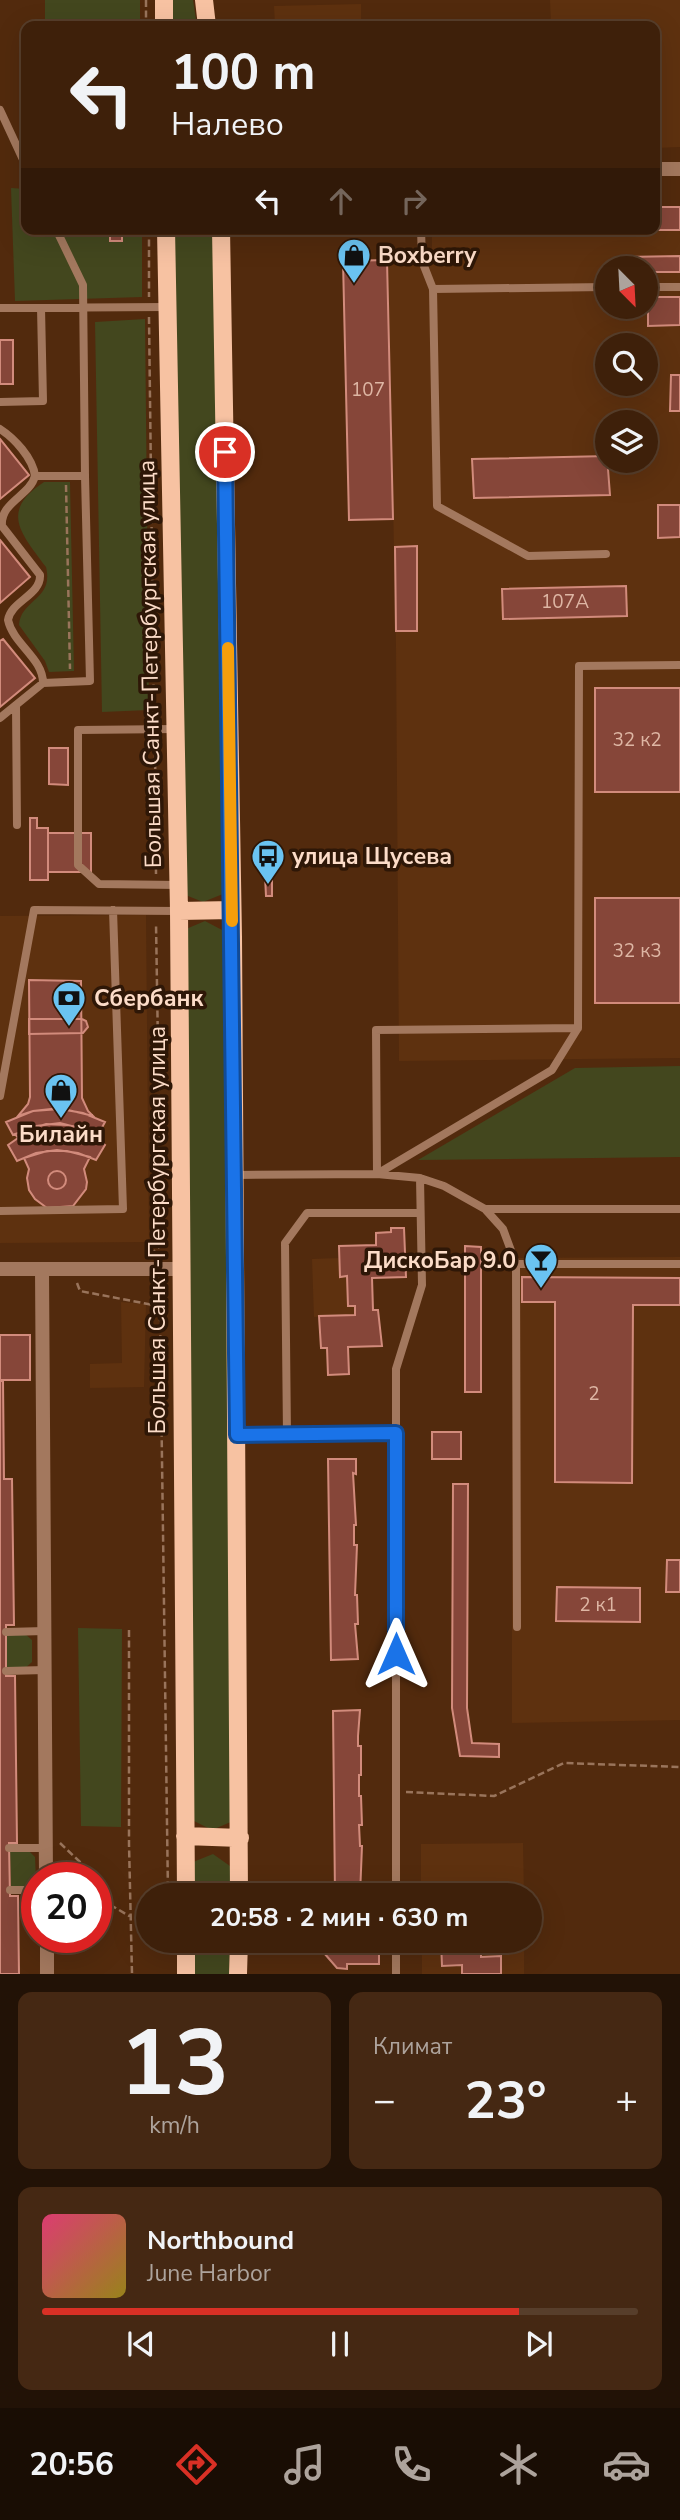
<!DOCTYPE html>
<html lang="ru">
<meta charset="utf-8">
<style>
body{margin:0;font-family:"Nunito Sans",sans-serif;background:#452813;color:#f1f3f6;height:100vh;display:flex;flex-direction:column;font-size:26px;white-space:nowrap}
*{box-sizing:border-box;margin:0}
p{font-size:23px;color:#ada39c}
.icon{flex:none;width:38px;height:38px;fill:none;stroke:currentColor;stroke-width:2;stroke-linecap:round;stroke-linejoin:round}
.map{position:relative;height:1974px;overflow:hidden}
.panel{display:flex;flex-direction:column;gap:18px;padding:18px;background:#221206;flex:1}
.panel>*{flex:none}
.guide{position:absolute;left:21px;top:21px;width:639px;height:214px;border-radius:14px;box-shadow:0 7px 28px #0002,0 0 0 2px #573e2b;background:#3e200a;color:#f1f3f6;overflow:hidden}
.needle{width:46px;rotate:156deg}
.fabs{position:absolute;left:595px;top:256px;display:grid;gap:14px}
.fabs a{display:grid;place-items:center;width:63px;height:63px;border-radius:50%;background:#3e200a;box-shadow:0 7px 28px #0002,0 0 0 2px #573e2b;font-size:35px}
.speed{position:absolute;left:21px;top:1862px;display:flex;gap:14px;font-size:35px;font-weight:700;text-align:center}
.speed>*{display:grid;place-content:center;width:91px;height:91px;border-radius:50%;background:#3e200a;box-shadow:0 7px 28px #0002,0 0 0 2px #573e2b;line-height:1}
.speed .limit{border:10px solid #d22;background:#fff;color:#111}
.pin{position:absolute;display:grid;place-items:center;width:60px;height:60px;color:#fff;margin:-30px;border:4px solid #fff;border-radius:50%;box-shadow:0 2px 7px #0007}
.me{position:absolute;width:77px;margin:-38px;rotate:0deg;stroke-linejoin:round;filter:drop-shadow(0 0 5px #0008)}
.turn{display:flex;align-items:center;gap:24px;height:147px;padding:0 35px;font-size:32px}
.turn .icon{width:91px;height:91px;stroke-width:2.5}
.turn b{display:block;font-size:49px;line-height:60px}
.lanes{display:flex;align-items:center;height:66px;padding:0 35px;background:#0003;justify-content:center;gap:35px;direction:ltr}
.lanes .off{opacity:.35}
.big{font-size:52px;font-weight:700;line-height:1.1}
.panel .tile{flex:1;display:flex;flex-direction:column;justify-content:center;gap:10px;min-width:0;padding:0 24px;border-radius:14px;background:#452813}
.panel .dial{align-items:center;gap:0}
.dial b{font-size:91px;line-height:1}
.song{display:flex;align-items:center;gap:21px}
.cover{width:84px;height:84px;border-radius:10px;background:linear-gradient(135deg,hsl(340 70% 55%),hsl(50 70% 35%))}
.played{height:7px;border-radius:4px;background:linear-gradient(90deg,#d93025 80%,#573e2b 80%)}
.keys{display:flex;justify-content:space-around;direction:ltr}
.heat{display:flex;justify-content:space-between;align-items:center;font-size:38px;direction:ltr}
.panel .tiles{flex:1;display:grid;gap:18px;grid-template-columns:1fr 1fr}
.tile:last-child{grid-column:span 2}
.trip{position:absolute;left:136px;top:1883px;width:406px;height:70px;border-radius:35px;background:#3e200a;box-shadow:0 7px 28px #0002,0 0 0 2px #573e2b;font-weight:700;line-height:70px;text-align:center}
.menu{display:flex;height:112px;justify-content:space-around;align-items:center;background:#190d04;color:#ada39c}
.menu .icon{width:49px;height:49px}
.menu .on{color:#d93025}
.menu b{font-size:32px;color:#f1f3f6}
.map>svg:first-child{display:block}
.built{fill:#5e310f;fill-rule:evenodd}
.green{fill:#43471e}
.building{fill:#864639;stroke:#d28b7c;stroke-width:2}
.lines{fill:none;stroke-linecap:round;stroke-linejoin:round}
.path{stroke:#99745b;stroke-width:2.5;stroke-dasharray:7 3.5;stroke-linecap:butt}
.service{stroke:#a3785e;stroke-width:8}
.minor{stroke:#a3785e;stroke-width:14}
.primary{stroke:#f7c2a2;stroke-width:18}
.route-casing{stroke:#114b97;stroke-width:18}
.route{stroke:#1a73e8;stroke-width:12}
.slow{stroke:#f59e0b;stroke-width:12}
.labels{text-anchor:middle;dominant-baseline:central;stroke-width:7;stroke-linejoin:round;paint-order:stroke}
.number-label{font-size:19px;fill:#deb6a4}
.poi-label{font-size:23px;font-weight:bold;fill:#fcdcc8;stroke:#2e1707;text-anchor:start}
.street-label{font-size:23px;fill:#fcdcc8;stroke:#2e1707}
</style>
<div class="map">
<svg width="680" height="1974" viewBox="0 0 680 1974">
<rect width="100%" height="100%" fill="#522a0d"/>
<path class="built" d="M550 0H680V147L655 148 654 26H551Z
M361 4V26H275L274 6Z
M655 207H680V1058L399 1061 396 647 388 262 432 261V229H654ZM607 268H646V306H607ZM607 345H646V383H607ZM607 422H646V460H607Z
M146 915 149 1242 0 1243V916Z
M680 1257V1720L512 1723V1258Z
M339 1258 340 1276H347L348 1306H355V1315L314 1317 312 1259Z
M121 1302 146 1304 144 1387 90 1388V1364L122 1363Z
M523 1843 524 1895H421V1844Z
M422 1941H524V1974H422Z"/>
<path class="green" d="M45 0H140V26H45Z
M171 0H193L197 26H171Z
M11 188 26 189V229H142V297L15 301Z
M173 229H214L223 894 203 902 183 894Z
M145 319 149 710 102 712 95 322Z
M44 482H70L74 671 49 672 45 661 19 625C21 599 54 600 46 567 20 532 0 511 44 482Z
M205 921 224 931 233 1821 212 1830 192 1820 186 929Z
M680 1066V1157L418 1160 575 1068Z
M78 1628 122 1629 121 1827 81 1826Z
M7 1632 24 1633 32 1640V1662L24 1669H7Z
M10 1850H28L35 1857 36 1879 27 1887H11Z
M213 1854 230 1866V1895H193V1862Z
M194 1941H230L229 1974H194Z"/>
<path class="building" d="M654 79H658L659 125H654Z
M656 207H680V230H655Z
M110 229H122V241H110Z
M680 256V272H646V268H625V257Z
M387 260 393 519 349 520 343 261Z
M648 297H680V325L648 326Z
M0 340H13V384H0Z
M671 375H680V411H670Z
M0 439 29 475 0 499Z
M607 456 610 495 474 498 472 459Z
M658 505H680V537L658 538Z
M0 540 30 577 0 603Z
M417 546V631H396L395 547Z
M626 586 627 616 503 619 502 589Z
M3 639 35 678 0 707V641Z
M595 688H680V792H595Z
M49 748H68V785L49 784Z
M30 818H37V828H48V880H30Z
M48 833H91V872H48Z
M265 876H272V896H266Z
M595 898H680V1003H595Z
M29 980 81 981 82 1098 88 1111 93 1116 60 1108 33 1111 18 1116 28 1104 30 1097Z
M29 1019H82L86 1021 88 1027 83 1033 29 1034Z
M60 1109 83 1113 105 1122 99 1133 60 1123 36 1126 13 1135 6 1122 33 1111Z
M46 1124 67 1125 87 1129 97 1133 95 1137 105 1145 96 1160 78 1153 57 1150 36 1153 17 1161 8 1145 18 1138 15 1134Z
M47 1151H67L90 1157 84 1169 87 1182 86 1189 73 1206 47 1208 35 1199 29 1190 27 1178 29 1169 24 1158Z
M48 1180a9 9 0 1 1 18 0a9 9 0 1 1-18 0Z
M391 1228H404L406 1277 372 1278 373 1310H378L382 1346 348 1347 349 1374 328 1375 327 1348H321L319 1316 355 1315V1306H348L347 1276 340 1277 339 1246 376 1245V1233L391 1232Z
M465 1246 481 1247V1392H465Z
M522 1277 680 1278V1305H633L632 1483 555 1482V1302H522Z
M0 1335H30V1380H0Z
M0 1381H3L4 1479H12L14 1625H6V1676H15L17 1843H9L10 1896H18L19 1974H0Z
M432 1432H461V1459H432Z
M328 1459H356V1474L353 1473 356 1525H354V1545H357L355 1595H357L358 1624H355L358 1659 331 1660Z
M453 1484H468L467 1708 472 1743 499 1744V1757L460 1756 452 1708Z
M667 1560H680V1592H666Z
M557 1587 640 1588V1622L556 1621Z
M360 1710 358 1736V1746H361V1775H359V1796H361L362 1825H359L360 1846H362L360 1895H363H335L333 1711Z
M327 1941H379V1964H347V1969L337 1968 324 1953 323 1944H327Z
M441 1941H481V1957L501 1956V1974H462V1965L442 1966Z"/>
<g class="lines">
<path class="path" d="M146 0V26
M149 229V297
M149 317 154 720
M66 485 70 669
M155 741 156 874
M150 1255 159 1247 160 1172 156 923
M77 1283 80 1291 153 1305 160 1314 168 1895
M129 1630V1844L132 1974
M406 1792 494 1796 564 1763 680 1767
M60 1843 80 1862 89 1878
M96 1890 102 1900 131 1917"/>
<path class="service" d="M0 110 26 166
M421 229 422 261 433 289
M635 229V232
M646 287H680
M0 308 167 307
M0 402 43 401 41 308
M0 429C14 438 33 458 35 476
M606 554 528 556 437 506 433 289 607 287
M43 683C43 658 13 644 8 620 11 601 41 595 40 575L2 526C0 502 30 496 35 476H85L83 285 56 229
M16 706 17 825
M0 718 43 683 90 681 85 476
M175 729 78 730V865L99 884 178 885
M0 1096 34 910 179 911
M377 1174 552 1070 578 1028 579 666 680 665
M377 1174 376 1030 578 1028
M235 1175 377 1174 420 1178 444 1186 485 1209H680
M485 1209 503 1229 516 1264 517 1627
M0 1211 123 1209 113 910
M516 1264H680
M237 1435 396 1433
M287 1435 285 1243 307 1213H420
M6 1632 45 1631
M6 1671 45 1670
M9 1848H46
M10 1890H37
M396 1895V1369L422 1285 420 1178
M396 1941V1974"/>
<path class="minor" d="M654 169H680
M0 1269H182
M42 1270 46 1878
M47 1937V1974"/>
<path class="primary" d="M164 0V26
M204 0 207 26
M166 229 179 911 186 1895
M221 229 233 937 239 1895
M179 911 232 910
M185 1836 240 1838
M186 1941V1974
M238 1974 239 1941"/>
</g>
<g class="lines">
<defs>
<path id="route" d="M225 452 237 1435 396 1433V1654"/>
</defs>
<use href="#route" class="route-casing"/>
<use href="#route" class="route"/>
<path class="slow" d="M228 648 232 921"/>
</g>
<defs>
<symbol id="shop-pin" viewBox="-11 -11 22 30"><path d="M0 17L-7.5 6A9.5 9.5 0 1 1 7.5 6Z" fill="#6ac3f1" stroke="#2e1707"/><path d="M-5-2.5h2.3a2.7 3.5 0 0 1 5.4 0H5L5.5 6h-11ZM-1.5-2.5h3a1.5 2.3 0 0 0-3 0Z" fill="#111"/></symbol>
<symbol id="bus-pin" viewBox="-11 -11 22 30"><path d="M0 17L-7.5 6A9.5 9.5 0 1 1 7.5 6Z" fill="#6ac3f1" stroke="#2e1707"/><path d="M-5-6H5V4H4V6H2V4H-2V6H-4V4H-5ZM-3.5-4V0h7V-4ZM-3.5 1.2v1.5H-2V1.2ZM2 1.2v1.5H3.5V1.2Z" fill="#111"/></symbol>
<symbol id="bank-pin" viewBox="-11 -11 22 30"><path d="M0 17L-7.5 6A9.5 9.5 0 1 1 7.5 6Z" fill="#6ac3f1" stroke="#2e1707"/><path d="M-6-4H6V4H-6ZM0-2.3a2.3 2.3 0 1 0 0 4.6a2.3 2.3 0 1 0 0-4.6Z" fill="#111"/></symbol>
<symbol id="bar-pin" viewBox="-11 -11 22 30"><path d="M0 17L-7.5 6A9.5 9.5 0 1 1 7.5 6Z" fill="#6ac3f1" stroke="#2e1707"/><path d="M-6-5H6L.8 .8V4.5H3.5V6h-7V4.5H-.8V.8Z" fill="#111"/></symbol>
</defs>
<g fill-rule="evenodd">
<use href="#shop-pin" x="335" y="236" width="38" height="52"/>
<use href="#bus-pin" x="249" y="837" width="38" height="52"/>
<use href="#bank-pin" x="50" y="979" width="38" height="52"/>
<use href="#shop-pin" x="42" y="1071" width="38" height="52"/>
<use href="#bar-pin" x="522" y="1241" width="38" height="52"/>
</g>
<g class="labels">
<g class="number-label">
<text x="368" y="390">107</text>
<text x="565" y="602">107А</text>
<text x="637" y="740">32 к2</text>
<text x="637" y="951">32 к3</text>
<text x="594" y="1394">2</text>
<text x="598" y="1605">2 к1</text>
</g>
<g class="poi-label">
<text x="378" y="255">Boxberry</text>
<text x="292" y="856">улица Щусева</text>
<text x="94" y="998">Сбербанк</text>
<text x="61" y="1134" text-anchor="middle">Билайн</text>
<text x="516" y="1260" text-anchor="end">ДискоБар 9.0</text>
</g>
<g class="street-label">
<text transform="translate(150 664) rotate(-91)">Большая Санкт-Петербургская улица</text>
<text transform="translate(157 1230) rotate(-90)">Большая Санкт-Петербургская улица</text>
</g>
</g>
</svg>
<div class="fabs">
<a><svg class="needle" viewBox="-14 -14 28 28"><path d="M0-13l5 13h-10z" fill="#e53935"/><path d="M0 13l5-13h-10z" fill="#ada39c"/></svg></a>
<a><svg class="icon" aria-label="search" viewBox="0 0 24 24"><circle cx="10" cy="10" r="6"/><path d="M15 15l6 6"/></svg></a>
<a><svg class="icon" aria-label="layers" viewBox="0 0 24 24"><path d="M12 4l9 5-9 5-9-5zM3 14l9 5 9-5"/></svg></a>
</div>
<div class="speed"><div class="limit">20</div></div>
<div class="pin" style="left:225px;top:452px;background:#d93025"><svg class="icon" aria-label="arrive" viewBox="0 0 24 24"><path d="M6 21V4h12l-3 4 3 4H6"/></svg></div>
<svg class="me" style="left:396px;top:1654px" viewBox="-20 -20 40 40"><path d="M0-17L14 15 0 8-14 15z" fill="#1a73e8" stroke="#fff" stroke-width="4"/></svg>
<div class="trip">20:58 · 2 мин · 630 m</div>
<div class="guide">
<div class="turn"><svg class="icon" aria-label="left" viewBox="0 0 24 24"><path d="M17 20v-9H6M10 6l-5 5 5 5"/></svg><div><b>100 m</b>Налево</div></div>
<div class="lanes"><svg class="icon" aria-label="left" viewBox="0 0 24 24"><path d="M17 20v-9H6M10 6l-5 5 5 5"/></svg><svg class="icon off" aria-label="ahead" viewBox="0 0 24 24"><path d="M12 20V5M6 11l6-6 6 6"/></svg><svg class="icon off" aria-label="right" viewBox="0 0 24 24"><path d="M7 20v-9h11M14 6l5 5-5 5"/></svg></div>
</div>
</div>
<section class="panel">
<div class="tiles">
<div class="tile dial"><b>13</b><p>km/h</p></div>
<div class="tile"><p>Климат</p>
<div class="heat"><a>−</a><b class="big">23°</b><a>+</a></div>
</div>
<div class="tile">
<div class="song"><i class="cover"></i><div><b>Northbound</b><p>June Harbor</p></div></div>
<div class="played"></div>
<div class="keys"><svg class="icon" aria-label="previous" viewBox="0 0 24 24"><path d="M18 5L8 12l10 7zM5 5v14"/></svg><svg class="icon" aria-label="pause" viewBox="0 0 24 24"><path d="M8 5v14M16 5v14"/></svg><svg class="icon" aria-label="next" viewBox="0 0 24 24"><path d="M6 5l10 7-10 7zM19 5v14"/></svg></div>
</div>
</div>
</section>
<nav class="menu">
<b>20:56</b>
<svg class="icon on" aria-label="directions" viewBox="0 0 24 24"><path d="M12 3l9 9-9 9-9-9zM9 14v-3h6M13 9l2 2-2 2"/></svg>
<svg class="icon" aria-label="music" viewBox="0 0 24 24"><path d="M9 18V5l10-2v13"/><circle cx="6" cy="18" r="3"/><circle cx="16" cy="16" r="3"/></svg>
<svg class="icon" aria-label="phone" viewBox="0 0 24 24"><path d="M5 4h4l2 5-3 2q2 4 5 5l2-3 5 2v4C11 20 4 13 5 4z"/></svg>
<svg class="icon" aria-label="climate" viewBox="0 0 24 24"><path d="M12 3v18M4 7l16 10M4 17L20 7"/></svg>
<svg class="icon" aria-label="car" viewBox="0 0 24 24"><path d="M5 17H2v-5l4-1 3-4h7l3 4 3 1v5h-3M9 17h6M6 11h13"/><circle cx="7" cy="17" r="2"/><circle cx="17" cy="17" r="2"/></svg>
</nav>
